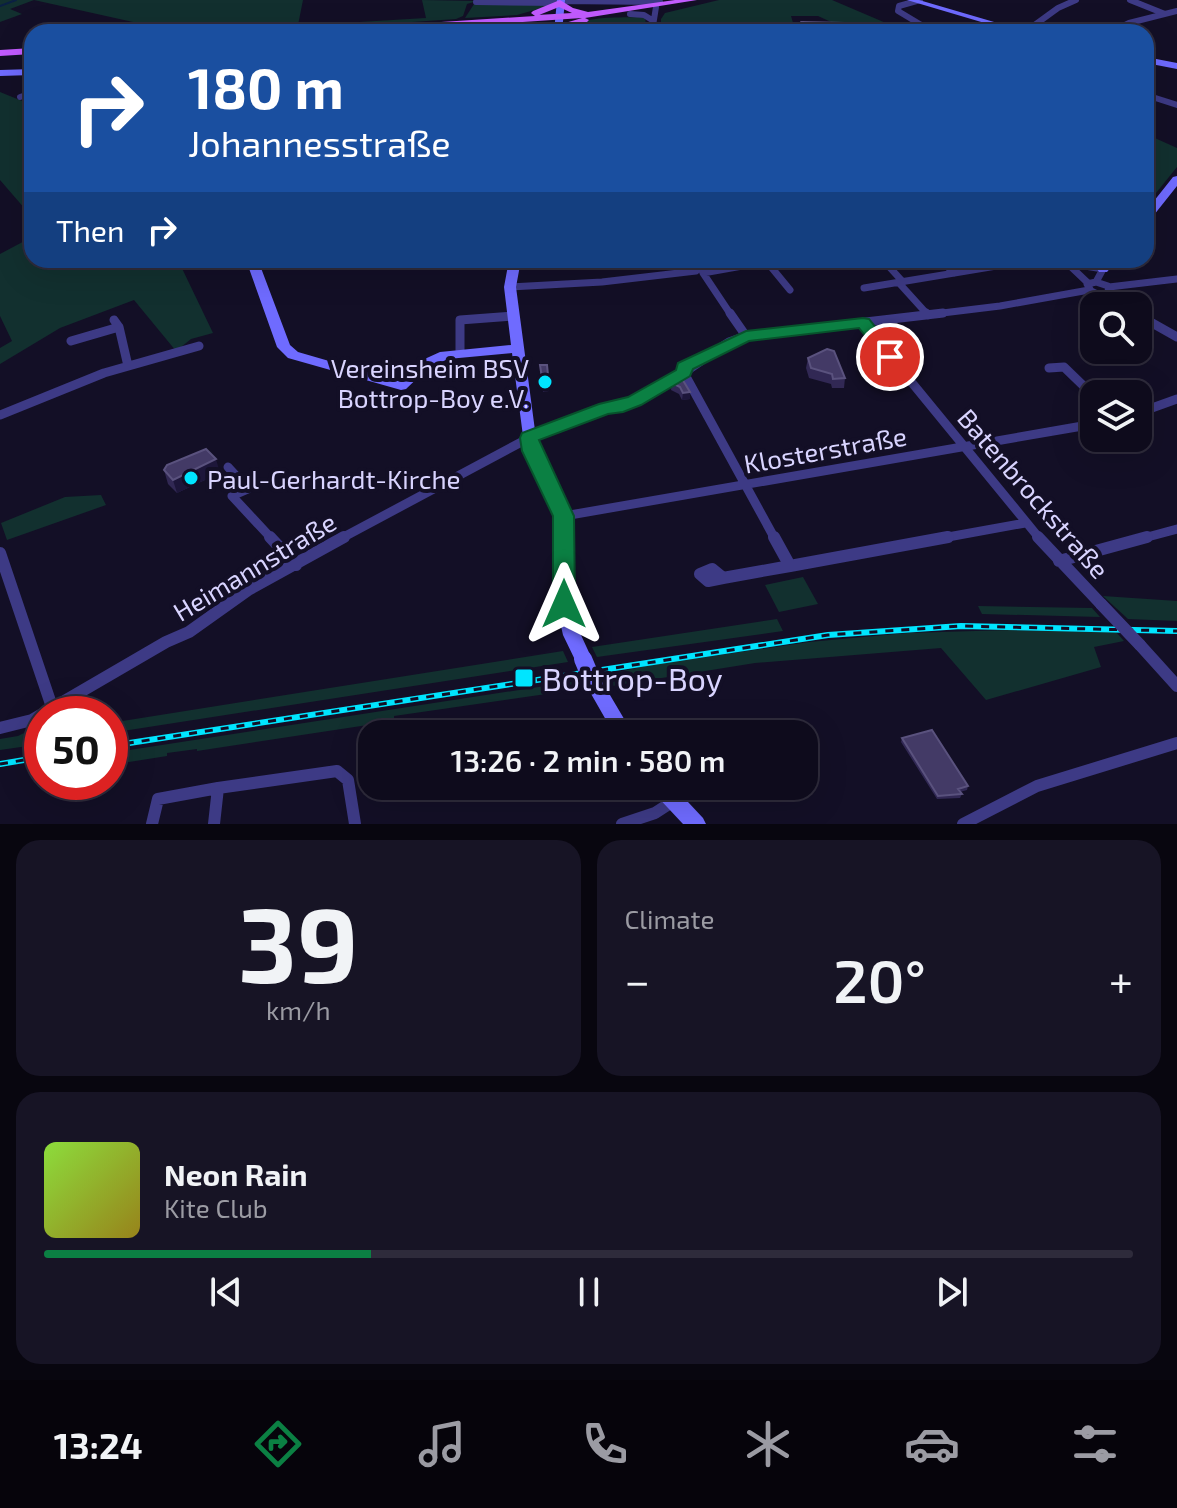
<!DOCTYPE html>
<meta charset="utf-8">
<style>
body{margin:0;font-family:"Exo 2",sans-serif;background:#171425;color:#f1f3f6;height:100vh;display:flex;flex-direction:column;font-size:30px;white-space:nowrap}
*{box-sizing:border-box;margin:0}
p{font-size:26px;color:#9b9ba3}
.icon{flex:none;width:44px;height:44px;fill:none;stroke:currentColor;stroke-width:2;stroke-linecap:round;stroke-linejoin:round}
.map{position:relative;height:824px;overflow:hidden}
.drawer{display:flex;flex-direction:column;gap:16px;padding:16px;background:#08060f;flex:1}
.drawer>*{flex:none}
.top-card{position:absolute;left:24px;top:24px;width:1130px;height:244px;border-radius:24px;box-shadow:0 8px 32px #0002,0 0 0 2px #2e2b3b;background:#1a4fa0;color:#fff;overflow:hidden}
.tools{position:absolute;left:1080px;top:292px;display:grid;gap:16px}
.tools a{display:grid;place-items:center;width:72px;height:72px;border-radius:16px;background:#0e0b1c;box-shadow:0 8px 32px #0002,0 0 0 2px #2e2b3b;font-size:40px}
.speed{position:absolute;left:24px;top:696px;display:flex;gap:16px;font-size:40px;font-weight:700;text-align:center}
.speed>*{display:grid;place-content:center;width:104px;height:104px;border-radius:50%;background:#0e0b1c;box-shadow:0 8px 32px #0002,0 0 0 2px #2e2b3b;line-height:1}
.speed .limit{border:12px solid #d22;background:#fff;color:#111}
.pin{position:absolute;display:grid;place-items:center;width:68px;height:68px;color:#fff;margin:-34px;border:4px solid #fff;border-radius:50%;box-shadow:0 2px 8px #0007}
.me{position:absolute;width:88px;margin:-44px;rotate:0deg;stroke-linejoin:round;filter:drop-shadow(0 0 6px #0008)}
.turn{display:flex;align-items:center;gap:28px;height:168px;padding:0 32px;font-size:36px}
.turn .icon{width:104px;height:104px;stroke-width:2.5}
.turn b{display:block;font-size:56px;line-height:68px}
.then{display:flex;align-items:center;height:76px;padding:0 32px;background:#0003;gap:16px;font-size:30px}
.big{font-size:60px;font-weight:600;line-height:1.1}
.drawer .tile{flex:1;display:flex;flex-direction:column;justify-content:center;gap:12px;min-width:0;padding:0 28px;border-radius:24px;background:#171425}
.drawer .dial{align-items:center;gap:0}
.dial b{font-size:104px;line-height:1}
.song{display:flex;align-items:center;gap:24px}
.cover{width:96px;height:96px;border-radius:12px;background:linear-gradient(135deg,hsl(90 70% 55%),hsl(50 70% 35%))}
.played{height:8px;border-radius:4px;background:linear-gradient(90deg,#0b8043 30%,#2e2b3b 30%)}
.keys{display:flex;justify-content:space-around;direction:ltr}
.heat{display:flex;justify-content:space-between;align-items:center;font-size:44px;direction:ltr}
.drawer .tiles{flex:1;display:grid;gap:16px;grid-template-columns:1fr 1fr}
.tile:last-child{grid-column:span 2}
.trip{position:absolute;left:358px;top:720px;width:460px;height:80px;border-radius:24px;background:#0e0b1c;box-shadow:0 8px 32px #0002,0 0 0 2px #2e2b3b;font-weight:600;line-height:80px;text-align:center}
.tab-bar{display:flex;height:128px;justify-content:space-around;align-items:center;background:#06040b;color:#9b9ba3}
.tab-bar .icon{width:56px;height:56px}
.tab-bar .on{color:#0b8043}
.tab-bar b{font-size:36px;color:#f1f3f6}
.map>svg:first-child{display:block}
.green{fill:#12302f}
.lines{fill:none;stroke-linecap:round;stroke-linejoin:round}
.stream{stroke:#0a1f44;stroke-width:2}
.street-far3{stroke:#3d3a85;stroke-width:6}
.street-far2{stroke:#3d3a85;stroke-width:7}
.street-far1{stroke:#3d3a85;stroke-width:9}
.street{stroke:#3d3a85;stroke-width:12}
.secondary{fill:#6f6bff;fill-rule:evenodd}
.primary{fill:#c25bff;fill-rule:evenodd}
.rail-casing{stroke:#00e5ff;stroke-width:6}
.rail{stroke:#130f26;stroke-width:3;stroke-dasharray:8;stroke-linecap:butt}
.street-bridge{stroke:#3d3a85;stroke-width:12}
.secondary-bridge{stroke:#6f6bff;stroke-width:18}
.wall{fill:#312854}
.shaded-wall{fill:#1d163a}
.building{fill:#433a66;stroke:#5a527e;stroke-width:2}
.route{fill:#0b8043;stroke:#07532c;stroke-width:2}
.poi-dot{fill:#00e5ff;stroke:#130f26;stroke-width:3}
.labels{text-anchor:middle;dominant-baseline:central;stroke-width:8;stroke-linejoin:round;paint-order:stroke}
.poi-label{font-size:26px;fill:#d9d4ff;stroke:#130f26;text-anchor:end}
.street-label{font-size:26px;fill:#d9d4ff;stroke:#130f26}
.near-poi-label{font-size:32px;fill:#d9d4ff;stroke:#130f26;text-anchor:start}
</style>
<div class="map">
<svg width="1177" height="824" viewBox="0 0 1177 824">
<rect width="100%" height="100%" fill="#130f26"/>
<path class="green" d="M0 0H303L298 25H309L426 18 422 0 477 1 467 4 463 16 456 19 267 32H121L133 22 34 0 10 9 22 14 0 22Z
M719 0H832L907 32H853L818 16H791L794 26 789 27 793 32 661 30V19L665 13Z
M474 4 552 5 517 15 465 18Z
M637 17 645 18 647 32H566C580 15 616 18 637 17Z
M0 92 32 105V217L0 180Z
M1146 134 1177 148V167L1152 198H1146Z
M32 237V260H178L213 333 191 339 176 351 134 300 60 328 0 364V348L12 341 0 316V254Z
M101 495 106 505 7 540 1 523 65 497Z
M803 577 818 604 779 612 765 585Z
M1103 596 1177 601V621L1128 619Z
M978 606 1092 608 1100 617 982 614Z
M777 619 783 631 597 657 592 647Z
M1009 630 1116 632 1124 641 1094 647 1101 667 986 700 941 648 755 663 612 686 606 675 645 666 809 642 907 633Z
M563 651 568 662 110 733V723Z
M577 681 581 689 394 716V721L197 751V749L167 753V756L110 765V753Z
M42 724V744L0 750V739L18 736Z"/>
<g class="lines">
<path class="stream" d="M0 6 16 0"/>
<path class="street-far3" d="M920 0 899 6 898 11 933 32
M1130 0 1165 14
M561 1 660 2
M476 2 560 3
M630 14 644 15 652 20
M652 32 656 7
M1025 32 1058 8 1076 0
M1111 32 1129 23 1177 11
M1146 95 1177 105
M20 97 32 93"/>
<path class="street-far2" d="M883 260 903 282
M940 260 954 273
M767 262 790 290
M1067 263 1103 269 1096 282
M1068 264 1088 283
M899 283 928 315
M510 287 602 282 696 271 699 268 694 260
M1109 287 1177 279
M864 288 1033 260
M1102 294 1109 292 1108 286 1096 282 1087 284 1091 291 1121 306
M731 315 703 273 777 260
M926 315 1000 306 1089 290"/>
<path class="street-far1" d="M730 313 746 336
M926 313 928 315
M1138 315 1177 337
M114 320 119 327 128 366
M863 323 1040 539
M71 341 119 327
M460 352V320L513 316
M1049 368 1064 367 1094 396
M684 373 775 539
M1138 413 1177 399
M0 415 104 373 199 346
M228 467 248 489 232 496 272 539
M564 516 1094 424
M340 539 529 438 605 408C642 408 697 362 729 342L746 336 943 313
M937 539 1025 523
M1140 539 1177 529"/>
<path class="street" d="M270 537 296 565
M1038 537 1101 604
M0 553 52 707
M1059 561 1147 537
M790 566 948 537
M712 569 723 578 708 581 700 574Z
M723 578 790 566 774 537
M1140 645 1177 686
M0 728 32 720 166 642 189 632 248 590 344 537
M152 824 158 799 218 788
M214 824 218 788 337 771 348 780 355 824
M622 824 655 813 672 802
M963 824 1037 786 1177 743"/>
<path class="secondary" d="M557 0H565L562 32H554Z
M907 0H919L1028 32H1015Z
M1146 57 1177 63V69L1146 63Z
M32 69V75L0 76V70Z
M1177 176V186L1150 220 1146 221V211L1173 177Z
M246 260H258L290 345 298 352 398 381 418 362 440 352 511 345 504 287 509 260H521L516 287 536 438 539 451 572 516V604L581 635 592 659 589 664 583 666 577 664 563 635 556 604V516L525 451 512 353 448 359 428 368 406 389 401 390 288 358 277 347Z
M1105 260H1117L1107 272H1099L1097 269Z
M591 671 597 673 633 734H614L582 678 585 673Z
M650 786H673L703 818 706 824H683L653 792Z"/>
<path class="primary" d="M560 0 573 8 588 12 675 0H697L585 18 589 20 587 22 571 27 566 32H555L565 23 582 18 375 32H329L334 29 535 16 531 13 533 11ZM559 7 572 13 537 15H539Z
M523 22 551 30 553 32H538L520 27 518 25Z
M32 48V54L0 56V50Z"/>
<defs>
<path id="rail" d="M110 746 828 635 961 626 1177 631
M0 764 42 757"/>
</defs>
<use href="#rail" class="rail-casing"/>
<use href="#rail" class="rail"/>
<path class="street-bridge" d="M1101 604 1140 645"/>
<path class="secondary-bridge" d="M583 659 591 678"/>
</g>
<path class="wall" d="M802 22 862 32H803L801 29Z
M808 358 845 378 844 388H832L831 384 809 378 806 368Z
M540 365 549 385V391L543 392Z
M681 377 690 399 682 400 679 394 671 390 672 383Z
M164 470 220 473 177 493 168 484Z
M902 738 968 786 967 790 960 792 962 794 960 798 937 799 901 742Z"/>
<path class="shaded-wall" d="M690 392V399L682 400 683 393Z
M216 459 220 473 177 493 173 480Z"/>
<path class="building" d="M802 22 845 23 862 32H810Z
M827 349 834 351 845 378 833 379 832 374 811 368 808 358Z
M540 365H547L549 385H543Z
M681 377 690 392 683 393 680 387 672 383Z
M206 449 216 459 173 480 164 470 167 465Z
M932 730 968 786 958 789 962 794 938 796 902 738Z"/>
<path class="route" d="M863 318 869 319 896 353 899 357 896 360H884L859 328 749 341 693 369 690 376 641 405 623 412 608 414 539 440 574 516 575 604 572 609 564 612 556 609 553 604V516L522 451 520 438 522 433 599 404 628 397 676 370 678 363 746 331Z"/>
<g class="poi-dot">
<circle cx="545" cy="382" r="8"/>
<circle cx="191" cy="478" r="8"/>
<rect x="514" y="668" width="20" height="20" rx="4"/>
</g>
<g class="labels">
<g class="poi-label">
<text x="529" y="367">Vereinsheim BSV<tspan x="529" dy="30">Bottrop-Boy e.V.</tspan></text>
<text x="207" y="478" text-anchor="start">Paul-Gerhardt-Kirche</text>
</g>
<g class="street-label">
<text transform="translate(825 449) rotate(-10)">Klosterstraße</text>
<text transform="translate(1034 493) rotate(49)">Batenbrockstraße</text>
<text transform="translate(254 566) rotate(-31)">Heimannstraße</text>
</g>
<g class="near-poi-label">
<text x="542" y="678">Bottrop-Boy</text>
</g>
</g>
</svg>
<div class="tools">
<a><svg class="icon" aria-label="search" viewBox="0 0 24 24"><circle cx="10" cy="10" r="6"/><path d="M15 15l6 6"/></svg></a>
<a><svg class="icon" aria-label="layers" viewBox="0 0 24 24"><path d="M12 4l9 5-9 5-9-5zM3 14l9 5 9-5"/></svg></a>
</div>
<div class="speed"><div class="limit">50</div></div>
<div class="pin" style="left:890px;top:357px;background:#d93025"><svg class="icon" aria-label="arrive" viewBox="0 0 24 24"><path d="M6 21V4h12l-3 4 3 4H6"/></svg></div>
<svg class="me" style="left:564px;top:604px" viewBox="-20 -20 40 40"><path d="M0-17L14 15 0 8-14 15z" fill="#0b8043" stroke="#fff" stroke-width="4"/></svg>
<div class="trip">13:26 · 2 min · 580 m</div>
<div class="top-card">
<div class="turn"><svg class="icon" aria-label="right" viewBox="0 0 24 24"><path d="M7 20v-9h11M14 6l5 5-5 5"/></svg><div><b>180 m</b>Johannesstraße</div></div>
<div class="then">Then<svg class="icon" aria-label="right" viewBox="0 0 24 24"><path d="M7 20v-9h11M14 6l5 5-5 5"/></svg></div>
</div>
</div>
<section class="drawer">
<div class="tiles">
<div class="tile dial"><b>39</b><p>km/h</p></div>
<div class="tile"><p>Climate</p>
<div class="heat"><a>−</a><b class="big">20°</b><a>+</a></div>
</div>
<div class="tile">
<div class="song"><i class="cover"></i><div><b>Neon Rain</b><p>Kite Club</p></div></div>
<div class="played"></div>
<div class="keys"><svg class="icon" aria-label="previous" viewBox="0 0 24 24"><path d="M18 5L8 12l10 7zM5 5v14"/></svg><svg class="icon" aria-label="pause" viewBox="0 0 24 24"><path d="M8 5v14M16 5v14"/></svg><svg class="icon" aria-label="next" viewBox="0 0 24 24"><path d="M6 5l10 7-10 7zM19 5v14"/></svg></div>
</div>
</div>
</section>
<nav class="tab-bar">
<b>13:24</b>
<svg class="icon on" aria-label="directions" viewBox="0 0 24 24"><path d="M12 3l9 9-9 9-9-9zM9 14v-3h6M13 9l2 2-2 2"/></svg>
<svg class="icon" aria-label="music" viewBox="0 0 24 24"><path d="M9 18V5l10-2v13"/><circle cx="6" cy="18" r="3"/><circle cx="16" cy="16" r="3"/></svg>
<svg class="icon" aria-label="phone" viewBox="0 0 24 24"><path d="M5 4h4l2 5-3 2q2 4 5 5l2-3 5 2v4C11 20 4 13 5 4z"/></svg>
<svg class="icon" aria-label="climate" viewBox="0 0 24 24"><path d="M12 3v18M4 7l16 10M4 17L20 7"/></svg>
<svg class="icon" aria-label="car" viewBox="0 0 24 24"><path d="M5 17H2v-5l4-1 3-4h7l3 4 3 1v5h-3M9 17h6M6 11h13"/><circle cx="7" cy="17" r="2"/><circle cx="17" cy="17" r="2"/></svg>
<svg class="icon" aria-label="filters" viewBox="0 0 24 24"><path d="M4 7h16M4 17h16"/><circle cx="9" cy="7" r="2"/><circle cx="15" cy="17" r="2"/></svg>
</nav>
